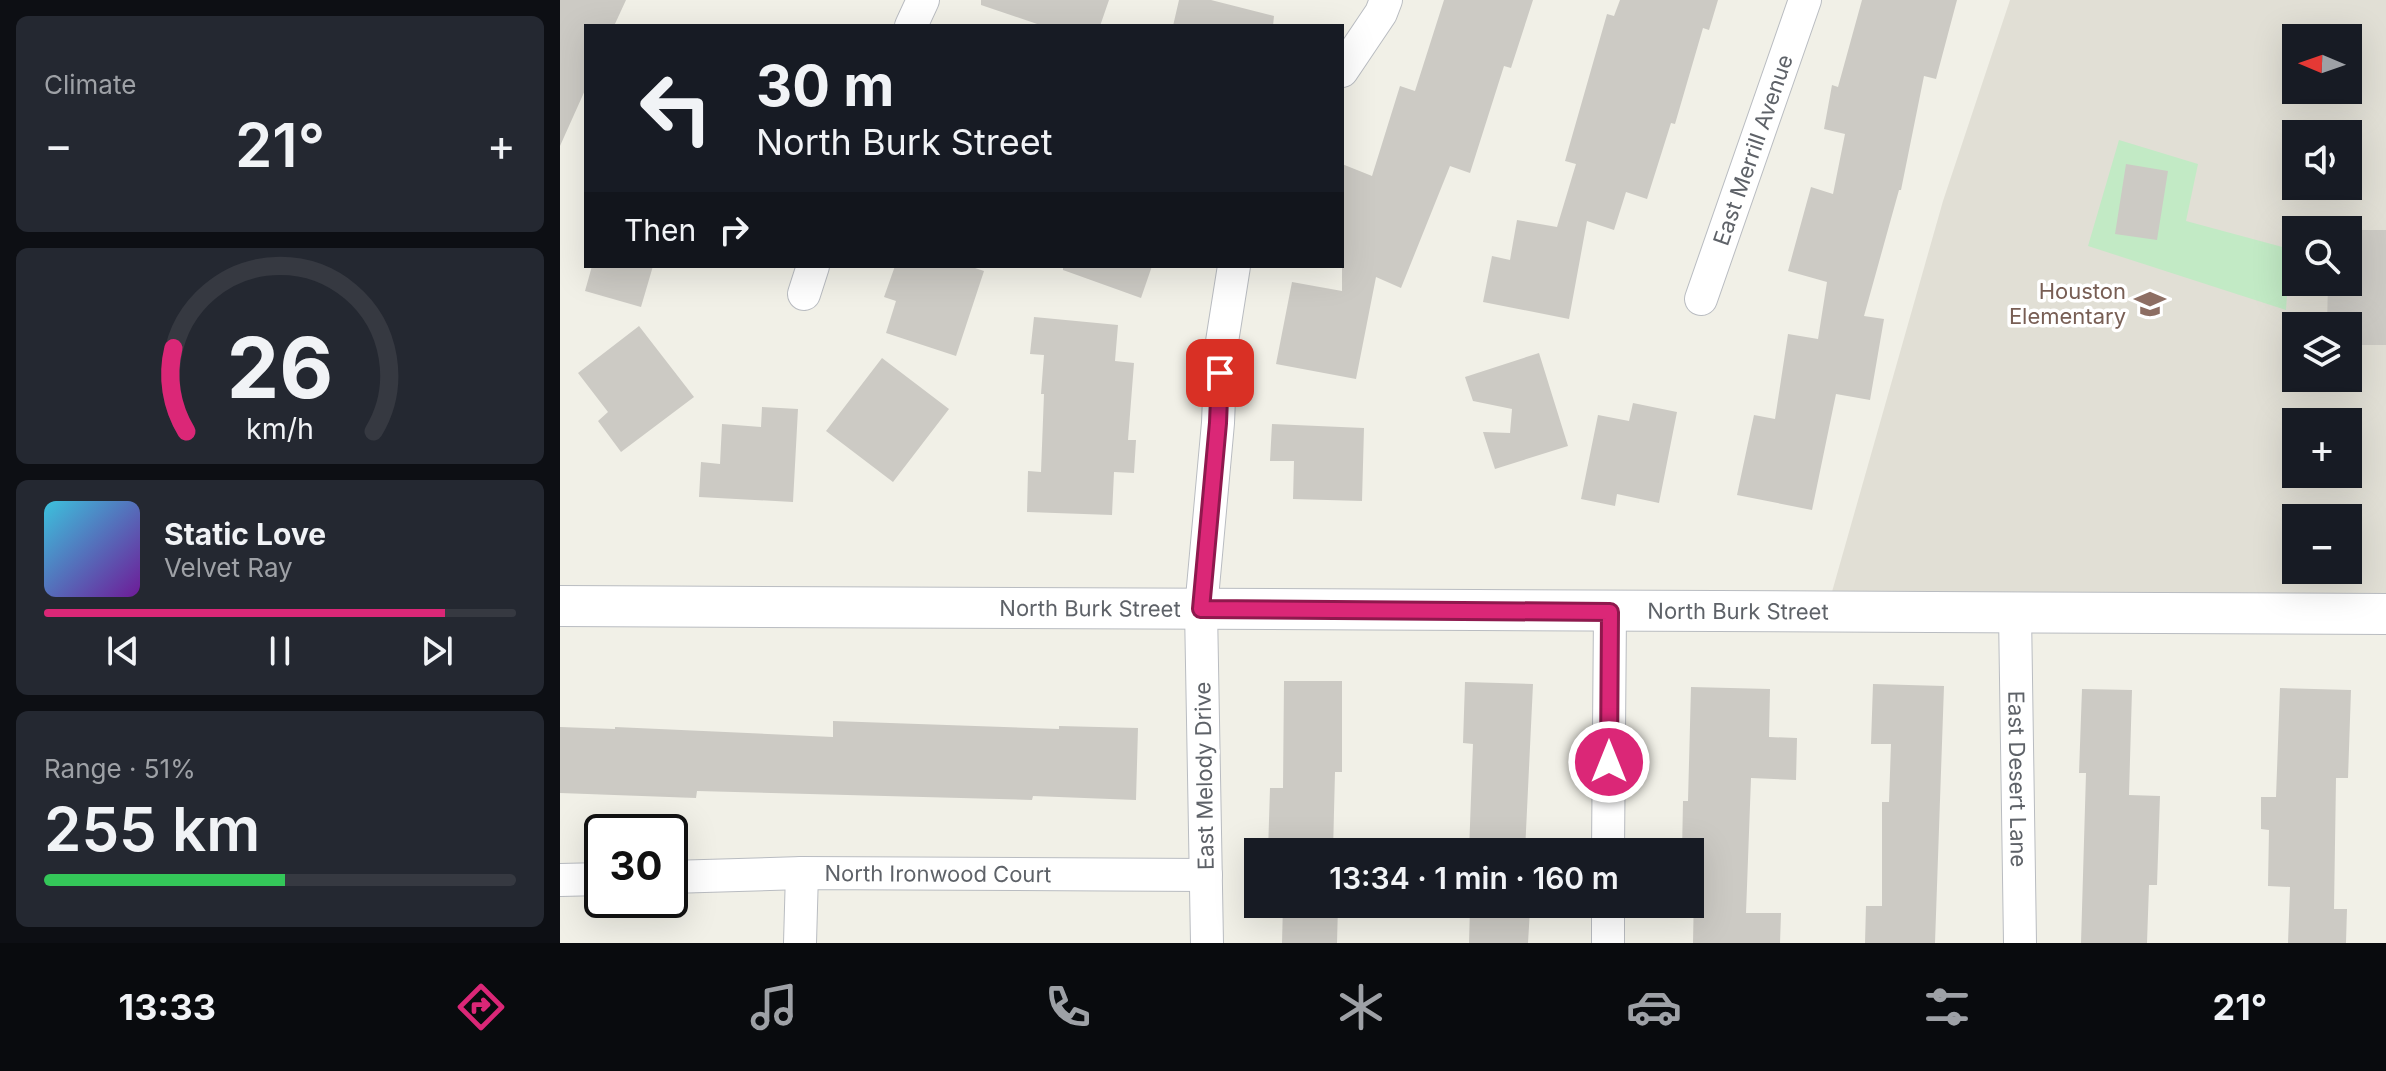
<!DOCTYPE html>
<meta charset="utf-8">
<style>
body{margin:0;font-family:Inter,sans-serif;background:#242831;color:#f1f3f6;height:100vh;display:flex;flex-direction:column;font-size:30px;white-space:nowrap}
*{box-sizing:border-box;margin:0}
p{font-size:26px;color:#9ea1a6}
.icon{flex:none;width:44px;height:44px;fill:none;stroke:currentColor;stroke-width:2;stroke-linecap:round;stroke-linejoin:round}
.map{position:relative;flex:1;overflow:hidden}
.side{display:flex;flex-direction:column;gap:16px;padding:16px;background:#0d0f14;width:560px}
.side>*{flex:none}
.top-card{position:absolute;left:24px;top:24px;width:760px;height:244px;border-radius:0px;box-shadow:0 8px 32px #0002;background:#171b24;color:#f1f3f6;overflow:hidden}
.needle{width:52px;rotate:272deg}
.controls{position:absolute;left:1722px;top:24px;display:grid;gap:16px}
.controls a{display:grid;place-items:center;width:80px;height:80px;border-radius:0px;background:#171b24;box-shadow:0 8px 32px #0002;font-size:40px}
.speed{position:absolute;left:24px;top:814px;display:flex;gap:16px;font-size:40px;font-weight:700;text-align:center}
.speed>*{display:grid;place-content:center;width:104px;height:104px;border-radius:50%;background:#171b24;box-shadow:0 8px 32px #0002;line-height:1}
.speed .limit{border:4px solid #111;border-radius:12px;background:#fff;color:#111}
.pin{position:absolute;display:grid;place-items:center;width:68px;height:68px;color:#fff;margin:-34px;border-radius:16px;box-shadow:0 4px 12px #0006}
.me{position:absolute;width:88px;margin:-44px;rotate:0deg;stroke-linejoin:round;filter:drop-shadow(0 0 6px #0008)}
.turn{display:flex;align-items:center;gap:28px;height:168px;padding:0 40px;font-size:36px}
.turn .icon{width:104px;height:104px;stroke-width:2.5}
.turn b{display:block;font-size:56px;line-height:68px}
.then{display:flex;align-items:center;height:76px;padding:0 40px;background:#0003;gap:16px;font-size:30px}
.big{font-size:60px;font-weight:600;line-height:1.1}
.side .tile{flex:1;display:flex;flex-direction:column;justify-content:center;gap:12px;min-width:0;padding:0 28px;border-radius:12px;background:#242831}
.side .dial{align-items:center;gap:0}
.dial svg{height:208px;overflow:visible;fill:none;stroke:#363941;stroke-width:7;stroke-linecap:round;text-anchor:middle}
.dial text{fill:#f1f3f6;stroke:none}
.song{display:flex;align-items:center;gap:24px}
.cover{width:96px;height:96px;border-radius:12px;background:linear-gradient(135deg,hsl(190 70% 55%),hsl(280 70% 35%))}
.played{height:8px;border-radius:4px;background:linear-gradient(90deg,#db2777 85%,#363941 85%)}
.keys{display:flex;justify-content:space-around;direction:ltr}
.heat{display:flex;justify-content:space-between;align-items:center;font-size:44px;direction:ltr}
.charge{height:12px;border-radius:6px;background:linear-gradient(90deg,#34c759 51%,#363941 0)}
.trip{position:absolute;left:684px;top:838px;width:460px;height:80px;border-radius:0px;background:#171b24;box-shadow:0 8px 32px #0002;font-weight:600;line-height:80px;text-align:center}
.tabs{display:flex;height:128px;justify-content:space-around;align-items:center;background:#090b0e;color:#9ea1a6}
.tabs .icon{width:56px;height:56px}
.tabs .active{color:#db2777}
.tabs b{font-size:36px;color:#f1f3f6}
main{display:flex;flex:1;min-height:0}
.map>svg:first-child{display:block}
.education{fill:#e1dfd5;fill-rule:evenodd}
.green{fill:#c2eac5}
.building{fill:#cccac4}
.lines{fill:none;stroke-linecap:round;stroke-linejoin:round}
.minor-casing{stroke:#b9bcc1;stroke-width:34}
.tertiary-casing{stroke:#b9bcc1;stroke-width:42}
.minor{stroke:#fff;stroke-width:32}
.tertiary{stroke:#fff;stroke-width:40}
.route-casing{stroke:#8e194d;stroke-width:20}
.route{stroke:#db2777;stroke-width:14}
.labels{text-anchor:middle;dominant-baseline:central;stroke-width:7;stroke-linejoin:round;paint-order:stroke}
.street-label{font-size:22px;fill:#5e6268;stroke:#fff}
.education-label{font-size:22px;fill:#785e54;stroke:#fff;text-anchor:end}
</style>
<main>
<section class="side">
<div class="tile"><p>Climate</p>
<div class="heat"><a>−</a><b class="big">21°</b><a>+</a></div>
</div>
<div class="tile dial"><svg viewBox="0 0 100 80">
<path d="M14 69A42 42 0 1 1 86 69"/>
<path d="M14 69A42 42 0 0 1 9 37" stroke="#db2777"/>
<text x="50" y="56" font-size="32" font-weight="700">26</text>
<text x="50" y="72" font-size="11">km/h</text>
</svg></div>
<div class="tile">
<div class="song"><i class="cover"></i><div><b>Static Love</b><p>Velvet Ray</p></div></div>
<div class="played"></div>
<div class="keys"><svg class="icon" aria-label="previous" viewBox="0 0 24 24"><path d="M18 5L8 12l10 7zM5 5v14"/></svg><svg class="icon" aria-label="pause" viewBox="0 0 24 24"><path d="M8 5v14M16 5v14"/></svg><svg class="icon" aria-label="next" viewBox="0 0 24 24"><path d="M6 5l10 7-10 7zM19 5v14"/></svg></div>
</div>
<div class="tile"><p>Range · 51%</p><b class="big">255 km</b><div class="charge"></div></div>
</section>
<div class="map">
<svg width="1826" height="943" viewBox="0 0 1826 943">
<rect width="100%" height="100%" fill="#f1f0e7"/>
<path class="education" d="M1450 0H1826V614L1266 613 1383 201ZM1736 38H1788V90H1736ZM1736 134H1788V186H1736ZM1736 230H1788V282H1736ZM1736 326H1788V378H1736ZM1736 422H1788V474H1736ZM1736 518H1788V570H1736Z"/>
<path class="green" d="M1559 140 1638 164 1626 221 1730 249 1726 310 1528 246Z"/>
<path class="building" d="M0 0H66L54 26H26V88L0 146Z
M421 0H549L540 26H483L421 5Z
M619 0H651L714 16 713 26H613Z
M884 0H973L951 68 944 66 910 173 890 166 841 288 816 277 796 379 716 364 732 282 782 291V164L812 176 840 86 855 91Z
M1060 0H1158L1149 30 1143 28 1115 124 1111 123 1087 199 1066 192 1054 230 1027 221 1009 319 923 302 932 256 950 260 957 220 997 227 1016 164 1005 161 1047 14 1054 16Z
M1302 0H1397L1376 79 1364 76 1341 190H1339L1304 316 1324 319 1310 400 1276 394 1252 510 1177 495 1194 415 1215 419 1228 334 1258 339 1267 282 1228 271 1251 187 1273 194 1285 134 1264 129 1272 85 1278 87Z
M1566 164 1608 171 1597 240 1555 234Z
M1788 230H1826V345H1788V326H1767L1768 282H1788Z
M32 266H93L81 307 25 291Z
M335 266H409L424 271 396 356 326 333 336 301 324 297Z
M503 266H592L581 298 503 270Z
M474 317 558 325 555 361 574 363 568 440H576L574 473 554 472 552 515 467 512 468 471 481 472 484 394H481L484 355 470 354Z
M79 326 134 397 61 452 38 421 48 412 18 373Z
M979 353 1008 446 935 469 923 432 950 433 952 409 913 401 905 377Z
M322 358 389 409 333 482 266 431Z
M1073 403 1117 412 1099 503 1057 494 1055 506 1021 499 1038 415 1069 421Z
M202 407 238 409 233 502 139 497 141 462 160 464 162 424 201 427Z
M712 424 804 428 802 501 733 499 734 461H710Z
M724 681H782V772H775L773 852H708L710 788H723Z
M905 682 973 684 965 852H909L913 744 903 743Z
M1313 684 1384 686 1375 943H1305L1306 906H1322V802H1329L1331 744H1311Z
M1131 687 1210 689 1209 737 1237 738 1236 780 1191 778 1186 913H1221L1220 943H1133L1134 892H1130V852H1122L1123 801H1128Z
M1720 688 1791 690 1788 778H1776L1774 909H1787L1786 943H1728L1730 887 1708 886 1709 830 1701 829V797H1716Z
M1522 689 1572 690 1569 795 1600 796 1597 885H1589L1587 943H1521L1526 773H1519Z
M273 721 499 729V726L578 728 576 800 473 796 472 800 137 791 136 798 0 793V727L55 729V727L273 737Z
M723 904 778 906 777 943H722Z
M910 907 970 909 968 943H909Z"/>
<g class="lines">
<defs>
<g id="minor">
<path d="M351 26 363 0"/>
<path d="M782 71 821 13 826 0"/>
<path d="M244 294 253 266"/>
<path id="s1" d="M1141 299 1245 0"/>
<path id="s2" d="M1455 613 1460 943"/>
<path d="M1048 852 1050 612"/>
<path id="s3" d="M110 877 242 873 646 875"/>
<path d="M0 880 42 879"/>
<path d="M240 943 242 873"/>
<path d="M647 943 641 609 658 423 661 348 674 266"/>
<path d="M1048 943V904"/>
</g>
<g id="tertiary">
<path id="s4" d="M0 606 1826 614"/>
</g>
</defs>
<use href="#minor" class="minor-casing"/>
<use href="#tertiary" class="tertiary-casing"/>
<use href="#minor" class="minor"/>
<use href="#tertiary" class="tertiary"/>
</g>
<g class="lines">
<defs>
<path id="route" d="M660 373 658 423 641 609 1050 612 1049 762"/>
</defs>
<use href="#route" class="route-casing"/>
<use href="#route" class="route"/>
</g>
<defs>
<symbol id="school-bare" viewBox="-9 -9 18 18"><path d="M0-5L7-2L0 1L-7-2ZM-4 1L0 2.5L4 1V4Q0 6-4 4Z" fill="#8d6e63" stroke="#fff" stroke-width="2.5" paint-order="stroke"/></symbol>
</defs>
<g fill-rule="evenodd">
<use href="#school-bare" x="1568" y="282" width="44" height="44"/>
</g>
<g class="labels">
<g class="street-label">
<text stroke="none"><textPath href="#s1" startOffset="158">East Merrill Avenue</textPath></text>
<text stroke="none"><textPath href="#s4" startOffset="530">North Burk Street</textPath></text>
<text stroke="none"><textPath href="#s4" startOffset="1178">North Burk Street</textPath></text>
<text transform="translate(644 776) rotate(-91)">East Melody Drive</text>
<text stroke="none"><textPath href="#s2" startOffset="166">East Desert Lane</textPath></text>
<text stroke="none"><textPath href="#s3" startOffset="268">North Ironwood Court</textPath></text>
</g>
<g class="education-label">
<text x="1566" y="291">Houston<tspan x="1566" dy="25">Elementary</tspan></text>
</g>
</g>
</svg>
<div class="controls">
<a><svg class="needle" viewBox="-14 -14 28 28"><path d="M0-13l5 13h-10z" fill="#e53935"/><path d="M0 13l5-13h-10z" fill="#9ea1a6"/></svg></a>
<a><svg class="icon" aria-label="sound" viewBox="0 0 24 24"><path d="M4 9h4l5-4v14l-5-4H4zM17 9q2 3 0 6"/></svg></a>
<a><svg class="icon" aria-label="search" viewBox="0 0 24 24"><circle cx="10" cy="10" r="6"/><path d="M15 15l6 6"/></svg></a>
<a><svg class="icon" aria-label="layers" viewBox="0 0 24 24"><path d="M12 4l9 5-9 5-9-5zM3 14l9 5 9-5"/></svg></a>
<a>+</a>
<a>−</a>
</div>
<div class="speed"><div class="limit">30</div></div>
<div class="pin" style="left:660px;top:373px;background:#d93025"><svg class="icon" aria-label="arrive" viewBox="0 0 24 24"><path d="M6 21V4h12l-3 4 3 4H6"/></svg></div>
<svg class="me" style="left:1049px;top:762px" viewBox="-20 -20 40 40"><circle r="17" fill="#db2777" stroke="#fff" stroke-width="3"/><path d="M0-11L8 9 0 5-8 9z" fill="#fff"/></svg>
<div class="trip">13:34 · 1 min · 160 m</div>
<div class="top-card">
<div class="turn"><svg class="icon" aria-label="left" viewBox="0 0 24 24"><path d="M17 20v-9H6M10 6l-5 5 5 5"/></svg><div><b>30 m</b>North Burk Street</div></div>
<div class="then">Then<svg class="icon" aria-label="right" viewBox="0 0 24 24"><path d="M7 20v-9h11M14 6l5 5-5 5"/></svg></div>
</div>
</div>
</main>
<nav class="tabs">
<b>13:33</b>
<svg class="icon active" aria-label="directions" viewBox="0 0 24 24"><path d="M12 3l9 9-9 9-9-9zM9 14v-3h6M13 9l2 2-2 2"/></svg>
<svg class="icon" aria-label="music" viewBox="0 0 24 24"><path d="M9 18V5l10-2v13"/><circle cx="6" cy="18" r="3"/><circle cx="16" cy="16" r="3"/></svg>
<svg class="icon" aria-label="phone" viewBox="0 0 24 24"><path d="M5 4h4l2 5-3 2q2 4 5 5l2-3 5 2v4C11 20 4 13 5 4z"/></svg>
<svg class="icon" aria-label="climate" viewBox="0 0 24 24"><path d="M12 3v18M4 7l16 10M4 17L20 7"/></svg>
<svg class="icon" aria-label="car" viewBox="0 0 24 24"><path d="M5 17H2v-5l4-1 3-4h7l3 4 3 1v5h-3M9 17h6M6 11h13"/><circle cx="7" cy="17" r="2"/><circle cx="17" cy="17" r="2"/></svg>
<svg class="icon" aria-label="filters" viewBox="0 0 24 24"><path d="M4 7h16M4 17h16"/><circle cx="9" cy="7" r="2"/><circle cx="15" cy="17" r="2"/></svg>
<b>21°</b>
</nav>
